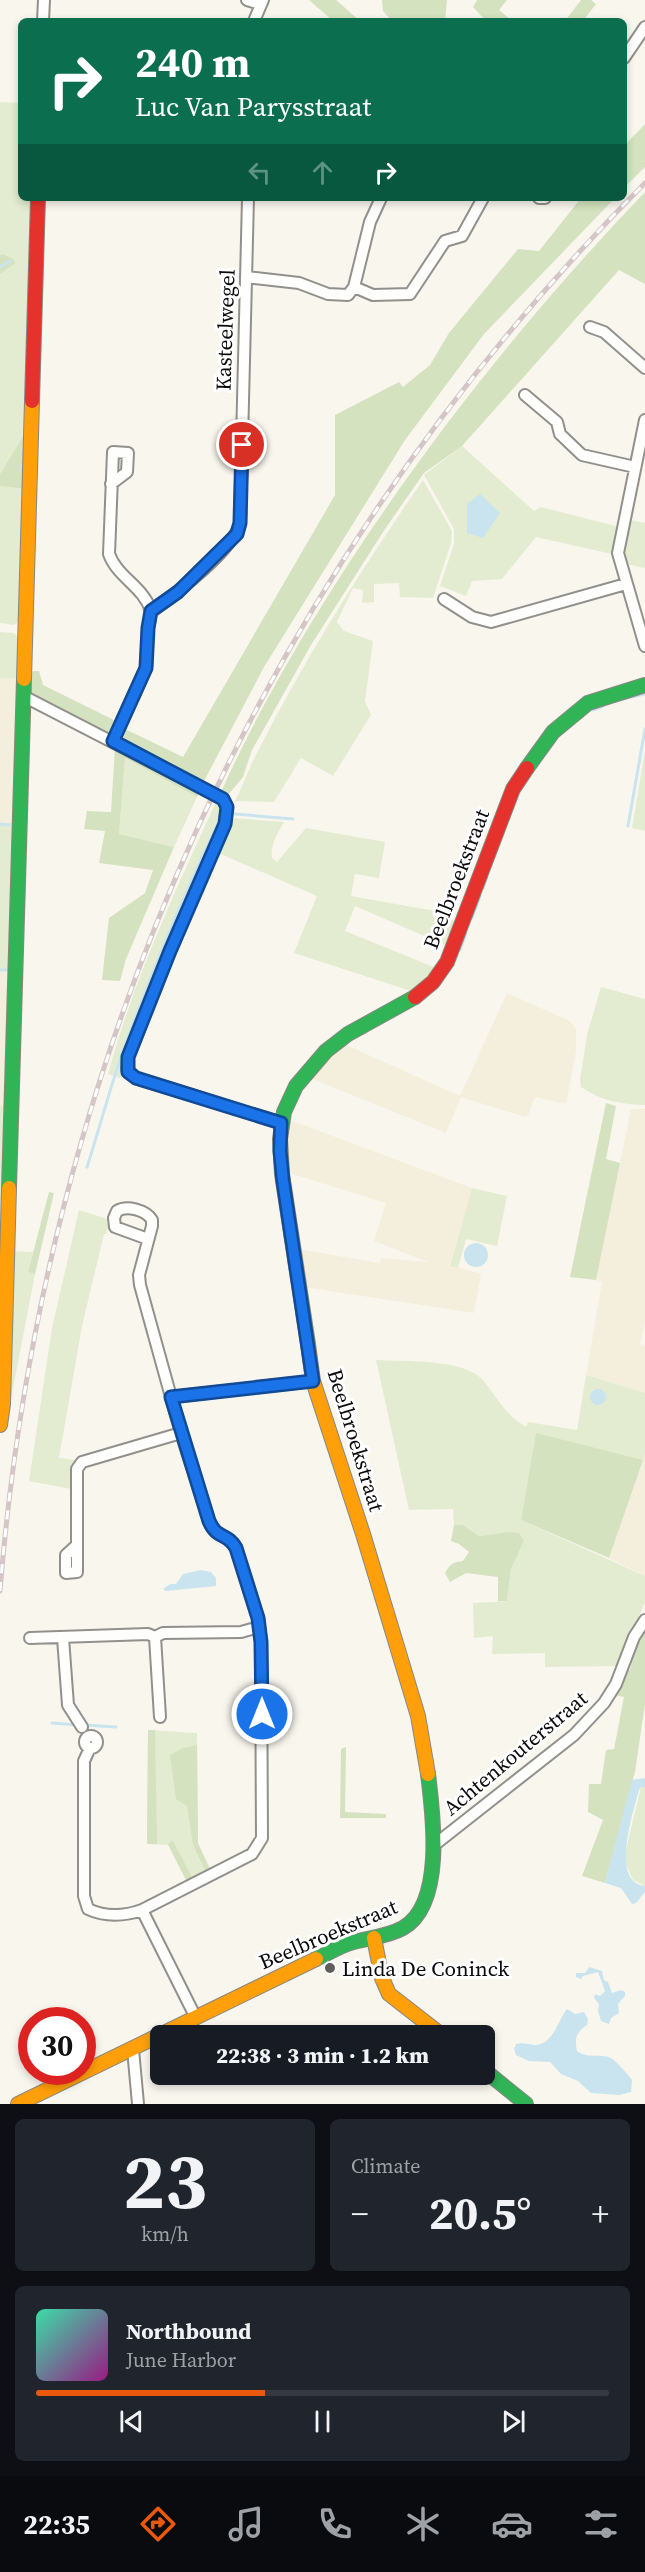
<!DOCTYPE html>
<meta charset="utf-8">
<style>
body{margin:0;font-family:"Source Serif 4",serif;background:#20242c;color:#f1f3f6;height:100vh;display:flex;flex-direction:column;font-size:22px;white-space:nowrap}
*{box-sizing:border-box;margin:0}
p{font-size:20px;color:#9ea1a6}
.icon{flex:none;width:33px;height:33px;fill:none;stroke:currentColor;stroke-width:2;stroke-linecap:round;stroke-linejoin:round}
.map{position:relative;height:2104px;overflow:hidden}
.sheet{display:flex;flex-direction:column;gap:15px;padding:15px;background:#0d0f14;flex:1}
.sheet>*{flex:none}
.top-card{position:absolute;left:18px;top:18px;width:609px;height:183px;border-radius:9px;box-shadow:0 3px 9px #0003;background:#0b6e4f;color:#fff;overflow:hidden}
.speed{position:absolute;left:18px;top:2007px;display:flex;gap:12px;font-size:30px;font-weight:700;text-align:center}
.speed>*{display:grid;place-content:center;width:78px;height:78px;border-radius:50%;background:#171b24;box-shadow:0 3px 9px #0003;line-height:1}
.speed .limit{border:9px solid #d22;background:#fff;color:#111}
.pin{position:absolute;display:grid;place-items:center;width:51px;height:51px;color:#fff;margin:-26px;border:3px solid #fff;border-radius:50%;box-shadow:0 2px 6px #0007}
.me{position:absolute;width:66px;margin:-33px;rotate:0deg;stroke-linejoin:round;filter:drop-shadow(0 0 4px #0008)}
.turn{display:flex;align-items:center;gap:21px;height:126px;padding:0 18px;font-size:27px}
.turn .icon{width:78px;height:78px;stroke-width:2.5}
.turn b{display:block;font-size:42px;line-height:51px}
.lanes{display:flex;align-items:center;height:57px;padding:0 18px;background:#0003;justify-content:center;gap:30px;direction:ltr}
.lanes .off{opacity:.35}
.big{font-size:45px;font-weight:800;line-height:1.1}
.sheet .card{flex:1;display:flex;flex-direction:column;justify-content:center;gap:9px;min-width:0;padding:0 21px;border-radius:9px;background:#20242c}
.sheet .dial{align-items:center;gap:0}
.dial b{font-size:78px;line-height:1}
.song{display:flex;align-items:center;gap:18px}
.cover{width:72px;height:72px;border-radius:9px;background:linear-gradient(135deg,hsl(160 70% 55%),hsl(310 70% 35%))}
.played{height:6px;border-radius:3px;background:linear-gradient(90deg,#ea580c 40%,#363941 40%)}
.keys{display:flex;justify-content:space-around;direction:ltr}
.heat{display:flex;justify-content:space-between;align-items:center;font-size:33px;direction:ltr}
.sheet .tiles{flex:1;display:grid;gap:15px;grid-template-columns:1fr 1fr}
.card:last-child{grid-column:span 2}
.trip{position:absolute;left:150px;top:2025px;width:345px;height:60px;border-radius:9px;background:#171b24;box-shadow:0 3px 9px #0003;font-weight:800;line-height:60px;text-align:center}
.dock{display:flex;height:96px;justify-content:space-around;align-items:center;background:#090b0e;color:#9ea1a6}
.dock .icon{width:42px;height:42px}
.dock .current{color:#ea580c}
.dock b{font-size:27px;color:#f1f3f6}
.map>svg:first-child{display:block}
.farmland{fill:#f4efdc}
.green{fill:#e3ecd0}
.forest{fill:#d4e2bf}
.water{fill:#c9e4ef}
.lines{fill:none;stroke-linecap:round;stroke-linejoin:round}
.stream{stroke:#c9e4ef;stroke-width:3}
.street-casing{stroke:#92908d;stroke-width:14}
.fast-casing{stroke:#888783;stroke-width:16}
.slow-casing{stroke:#888783;stroke-width:16}
.jam-casing{stroke:#888783;stroke-width:16}
.street{stroke:#fefefc;stroke-width:10}
.fast{stroke:#30b455;stroke-width:14}
.slow{stroke:#ff9f0a;stroke-width:14}
.jam{stroke:#e5322d;stroke-width:14}
.rail-casing{stroke:#d4c6c6;stroke-width:5}
.rail{stroke:#fff;stroke-width:3;stroke-dasharray:9;stroke-linecap:butt}
.route-casing{stroke:#114b97;stroke-width:15}
.route{stroke:#1a73e8;stroke-width:10}
.poi-dot{fill:#5e5d5a;stroke:#fff;stroke-width:2}
.labels{text-anchor:middle;dominant-baseline:central;stroke-width:6;stroke-linejoin:round;paint-order:stroke}
.street-label{font-size:21px;fill:#0a0a0a;stroke:#fff}
.poi-label{font-size:21px;fill:#0a0a0a;stroke:#fff;text-anchor:start}
</style>
<div class="map">
<svg width="645" height="2104" viewBox="0 0 645 2104">
<rect width="100%" height="100%" fill="#f9f6ee"/>
<path class="farmland" d="M0 678 19 679 12 823H0Z
M0 969H9L4 1106H0Z
M507 993 570 1021 576 1029V1052L566 1104 535 1097 528 1116 525 1117 461 1097 446 1133 310 1078 329 1055 344 1044 460 1096Z
M631 1109H645V1321L640 1344 645 1346V1393L586 1375 602 1282 596 1280Z
M290 1120 472 1188 450 1265 481 1274 474 1313 304 1287 298 1249 380 1263 381 1258 428 1262 374 1241 386 1203 289 1173 287 1134Z
M645 1453V1576L609 1558Z"/>
<path class="green" d="M0 102 21 103V198H32L25 433 0 474V274L16 263 13 259 0 255Z
M462 446 534 511 541 507 627 529 630 520 645 523V568L615 562 612 554 536 537 502 579 472 581 466 596 440 586 454 544V529L424 475Z
M423 480 452 531 451 543 433 598 400 597 399 583 374 584V602L362 603 363 590 353 588 337 622 344 631 373 641 365 701 371 715 333 776 301 758 274 802 235 801C244 784 249 767 258 751 306 656 363 567 423 480Z
M0 486 25 489 21 620 14 625 0 623Z
M0 632 13 633 19 637V679L0 678Z
M645 750V831L632 828Z
M125 758 197 797 174 847 119 834Z
M216 802H219L225 812 124 1070 120 1078 108 1074C134 979 175 891 216 802Z
M232 818 284 822C278 833 270 844 272 858L277 862 306 828 385 842 379 878 355 874 351 896 435 911 433 917 455 921 445 945 355 906 345 931 436 968 411 991 294 953 317 896 216 852Z
M0 823H12L9 969H0Z
M601 987 645 999V1105C624 1105 599 1100 581 1087L580 1080 587 1035Z
M0 1106H4L0 1335Z
M472 1188 507 1196 497 1246 466 1239 458 1268 450 1266Z
M79 1210 110 1220 106 1234H104L82 1326 59 1458 75 1460 71 1489 29 1481 52 1328Z
M12 1251 33 1252 28 1272 35 1274 10 1404Z
M376 1360C404 1362 464 1358 483 1380 497 1397 505 1415 526 1427L528 1422 577 1430 586 1375 645 1393V1453L643 1460 536 1434 521 1520 645 1576V1602L618 1666 545 1667V1653L492 1654 493 1636 474 1638 473 1603 507 1601 511 1569 524 1541 507 1532 479 1536 463 1525H454L453 1509 409 1510Z
M148 1730 197 1733 198 1843 211 1870 187 1882 168 1845 147 1844Z
M641 1787H645V1886L633 1880 626 1864 625 1853Z"/>
<path class="forest" d="M309 0H336L360 21H333Z
M382 0H447L445 21H392L383 11Z
M477 0H507L499 10 512 21H486L473 7Z
M581 0H591L596 4 583 21H565Z
M645 124V167L624 188V146Z
M645 192V284L619 270 462 446 424 473 385 529 311 645 252 750 243 777 228 795 221 792C257 712 301 637 349 563 436 430 535 307 645 192Z
M581 198H615L484 334 405 440 264 667 203 783 134 749 123 737 125 729 183 757 335 495V415L399 382 403 387 430 365 449 333 518 249 539 251Z
M3 254 13 259 16 263 0 274V255Z
M25 433V489L0 486V474Z
M33 671H39L43 685 116 721 109 734 30 695V674Z
M115 747 200 790 197 797 125 758 119 834 174 847 126 959 120 981 102 980 109 918 145 893 153 870 99 863 105 831 84 829 87 811 111 812Z
M606 1103 616 1106 606 1159 620 1163 596 1280 570 1277Z
M49 1192 54 1193 35 1274 28 1272Z
M536 1433 643 1460 609 1558 521 1520Z
M454 1525H463L479 1536 507 1532 519 1533 524 1541 511 1569 507 1601H498V1577L466 1573 450 1582 445 1573C450 1564 453 1562 463 1561L469 1552 459 1544 451 1541Z
M645 1628V1704L635 1772 605 1883 582 1876 603 1820 588 1812 589 1784H601L606 1750 614 1749 624 1697 614 1695 624 1669 630 1670 637 1641Z
M148 1730H155L157 1844H147Z
M197 1745 198 1843 210 1870 206 1872 193 1845 187 1806 176 1799 170 1755 183 1748Z
M346 1747 345 1812 386 1814V1818H340L341 1749Z
M173 1841 193 1879 187 1882 168 1844Z"/>
<path class="water" d="M480 494 500 513 483 538 467 533V504Z
M464 1255a12 12 0 1 1 24 0a12 12 0 1 1-24 0Z
M590 1397a8 8 0 1 1 16 0a8 8 0 1 1-16 0Z
M201 1570 211 1572 216 1578V1586L166 1591 163 1589 170 1584H176L183 1574Z
M645 1778V1787H641L639 1790C634 1810 609 1883 645 1886V1892L636 1903 632 1904 621 1888 605 1883 632 1780Z
M589 1967 602 1971 604 1980 608 1982 612 1993 621 1990 625 1992V1996L618 2004 619 2013 611 2018 609 2024 601 2021 598 2011 599 2004 594 1998 595 1994 600 1996 605 1991 598 1972 583 1976 581 1979 576 1977V1973H585Z
M567 2009 575 2014 584 2012 588 2019 587 2025C577 2032 574 2037 577 2051 587 2059 600 2053 611 2058 616 2061 629 2075 632 2080L631 2092 619 2095 591 2093 578 2081 561 2074 550 2062 529 2061 516 2055 514 2049 516 2044C523 2042 529 2045 536 2045 554 2043 558 2020 567 2009Z"/>
<g class="lines">
<path class="stream" d="M0 267 10 261
M623 699 645 694
M593 710 603 706
M235 814 293 819
M0 824 9 825
M628 826 645 729
M483 888 487 877
M472 918 480 896
M460 950 466 933
M0 970H6
M87 1167C98 1133 107 1099 118 1066 148 981 182 898 221 817
M52 1723 78 1725
M85 1725 116 1727"/>
<defs>
<path id="street" d="M247 0 260 4
M43 21 44 0
M254 21 263 0
M624 58 645 27
M539 198H545
M246 277 299 283 328 294 348 295 354 287 373 295 410 294 445 241 462 236 483 198
M354 287 370 222 381 198
M590 327 604 332 645 368
M525 395 557 422 560 434 582 455 635 467
M645 420 618 553 645 646
M111 484 127 472 128 453 113 452 109 554C117 577 144 587 151 611
M444 599 472 617 491 622 626 584
M25 697 223 799 227 807 225 824 170 951 128 1057 127 1069 136 1078 281 1123
M113 741 146 668 148 629 151 611C176 593 232 552 240 523L248 198
M171 1397 313 1381
M77 1545 66 1555V1573L77 1572V1469L82 1462 181 1433
M155 1637 160 1717
M30 1638 148 1634 155 1637 163 1633 241 1632 259 1627
M63 1638 68 1705 82 1727
M85 1742a6 6 0 1 1 12 0a6 6 0 1 1-12 0Z
M90 1748 84 1761V1896L88 1909C105 1917 125 1916 142 1910L196 2018
M433 1846 574 1735 604 1703 616 1684 634 1637 645 1620
M142 1910 252 1854 262 1838 261 1642 258 1618 236 1548C227 1532 217 1540 209 1521L181 1433 140 1285 139 1275 152 1226V1220C146 1210 127 1205 117 1211L114 1218 115 1227 148 1239
M133 2049 138 2104"/>
<path id="fast" d="M527 768 553 732 588 703 645 685
M9 1188 24 679
M308 1344 282 1174 280 1139 284 1112 296 1086 326 1051 348 1034 415 997
M316 1959C327 1954 338 1947 350 1943 367 1938 387 1937 403 1928 445 1904 433 1814 428 1774
M484 2070 526 2104"/>
<path id="slow" d="M24 679 32 401
M308 1344 313 1381 363 1534 418 1716 428 1774
M0 1425 3 1404 9 1188
M374 1938 382 1978 389 1994 443 2036
M18 2104 316 1959"/>
<path id="jam" d="M32 401 38 198
M415 997 433 982 447 962 513 789 527 768"/>
</defs>
<use href="#street" class="street-casing"/>
<use href="#fast" class="fast-casing"/>
<use href="#slow" class="slow-casing"/>
<use href="#jam" class="jam-casing"/>
<use href="#street" class="street"/>
<use href="#fast" class="fast"/>
<use href="#slow" class="slow"/>
<use href="#jam" class="jam"/>
<defs>
<path id="rail" d="M0 1591C43 1057 267 564 645 183"/>
</defs>
<use href="#rail" class="rail-casing"/>
<use href="#rail" class="rail"/>
</g>
<g class="lines">
<defs>
<path id="route" d="M242 445 240 523 237 534 178 592 151 611 148 628 146 668 113 741 223 799 227 807 225 824 170 951 128 1057V1072L136 1078 281 1123 280 1151 283 1181 313 1381 171 1397 209 1521C217 1540 227 1532 236 1548L258 1618 261 1642 262 1714"/>
</defs>
<use href="#route" class="route-casing"/>
<use href="#route" class="route"/>
</g>
<circle class="poi-dot" cx="330" cy="1968" r="6"/>
<g class="labels">
<g class="street-label">
<text transform="translate(225 330) rotate(-88)">Kasteelwegel</text>
<text transform="translate(456 879) rotate(-69)">Beelbroekstraat</text>
<text transform="translate(356 1440) rotate(73)">Beelbroekstraat</text>
<text transform="translate(515 1753) rotate(-40)">Achtenkouterstraat</text>
<text transform="translate(328 1934) rotate(-23)">Beelbroekstraat</text>
</g>
<g class="poi-label">
<text x="342" y="1968">Linda De Coninck</text>
</g>
</g>
</svg>
<div class="speed"><div class="limit">30</div></div>
<div class="pin" style="left:242px;top:445px;background:#d93025"><svg class="icon" aria-label="arrive" viewBox="0 0 24 24"><path d="M6 21V4h12l-3 4 3 4H6"/></svg></div>
<svg class="me" style="left:262px;top:1714px" viewBox="-20 -20 40 40"><circle r="17" fill="#1a73e8" stroke="#fff" stroke-width="3"/><path d="M0-11L8 9 0 5-8 9z" fill="#fff"/></svg>
<div class="trip">22:38 · 3 min · 1.2 km</div>
<div class="top-card">
<div class="turn"><svg class="icon" aria-label="right" viewBox="0 0 24 24"><path d="M7 20v-9h11M14 6l5 5-5 5"/></svg><div><b>240 m</b>Luc Van Parysstraat</div></div>
<div class="lanes"><svg class="icon off" aria-label="left" viewBox="0 0 24 24"><path d="M17 20v-9H6M10 6l-5 5 5 5"/></svg><svg class="icon off" aria-label="ahead" viewBox="0 0 24 24"><path d="M12 20V5M6 11l6-6 6 6"/></svg><svg class="icon" aria-label="right" viewBox="0 0 24 24"><path d="M7 20v-9h11M14 6l5 5-5 5"/></svg></div>
</div>
</div>
<section class="sheet">
<div class="tiles">
<div class="card dial"><b>23</b><p>km/h</p></div>
<div class="card"><p>Climate</p>
<div class="heat"><a>−</a><b class="big">20.5°</b><a>+</a></div>
</div>
<div class="card">
<div class="song"><i class="cover"></i><div><b>Northbound</b><p>June Harbor</p></div></div>
<div class="played"></div>
<div class="keys"><svg class="icon" aria-label="previous" viewBox="0 0 24 24"><path d="M18 5L8 12l10 7zM5 5v14"/></svg><svg class="icon" aria-label="pause" viewBox="0 0 24 24"><path d="M8 5v14M16 5v14"/></svg><svg class="icon" aria-label="next" viewBox="0 0 24 24"><path d="M6 5l10 7-10 7zM19 5v14"/></svg></div>
</div>
</div>
</section>
<nav class="dock">
<b>22:35</b>
<svg class="icon current" aria-label="directions" viewBox="0 0 24 24"><path d="M12 3l9 9-9 9-9-9zM9 14v-3h6M13 9l2 2-2 2"/></svg>
<svg class="icon" aria-label="music" viewBox="0 0 24 24"><path d="M9 18V5l10-2v13"/><circle cx="6" cy="18" r="3"/><circle cx="16" cy="16" r="3"/></svg>
<svg class="icon" aria-label="phone" viewBox="0 0 24 24"><path d="M5 4h4l2 5-3 2q2 4 5 5l2-3 5 2v4C11 20 4 13 5 4z"/></svg>
<svg class="icon" aria-label="climate" viewBox="0 0 24 24"><path d="M12 3v18M4 7l16 10M4 17L20 7"/></svg>
<svg class="icon" aria-label="car" viewBox="0 0 24 24"><path d="M5 17H2v-5l4-1 3-4h7l3 4 3 1v5h-3M9 17h6M6 11h13"/><circle cx="7" cy="17" r="2"/><circle cx="17" cy="17" r="2"/></svg>
<svg class="icon" aria-label="filters" viewBox="0 0 24 24"><path d="M4 7h16M4 17h16"/><circle cx="9" cy="7" r="2"/><circle cx="15" cy="17" r="2"/></svg>
</nav>
